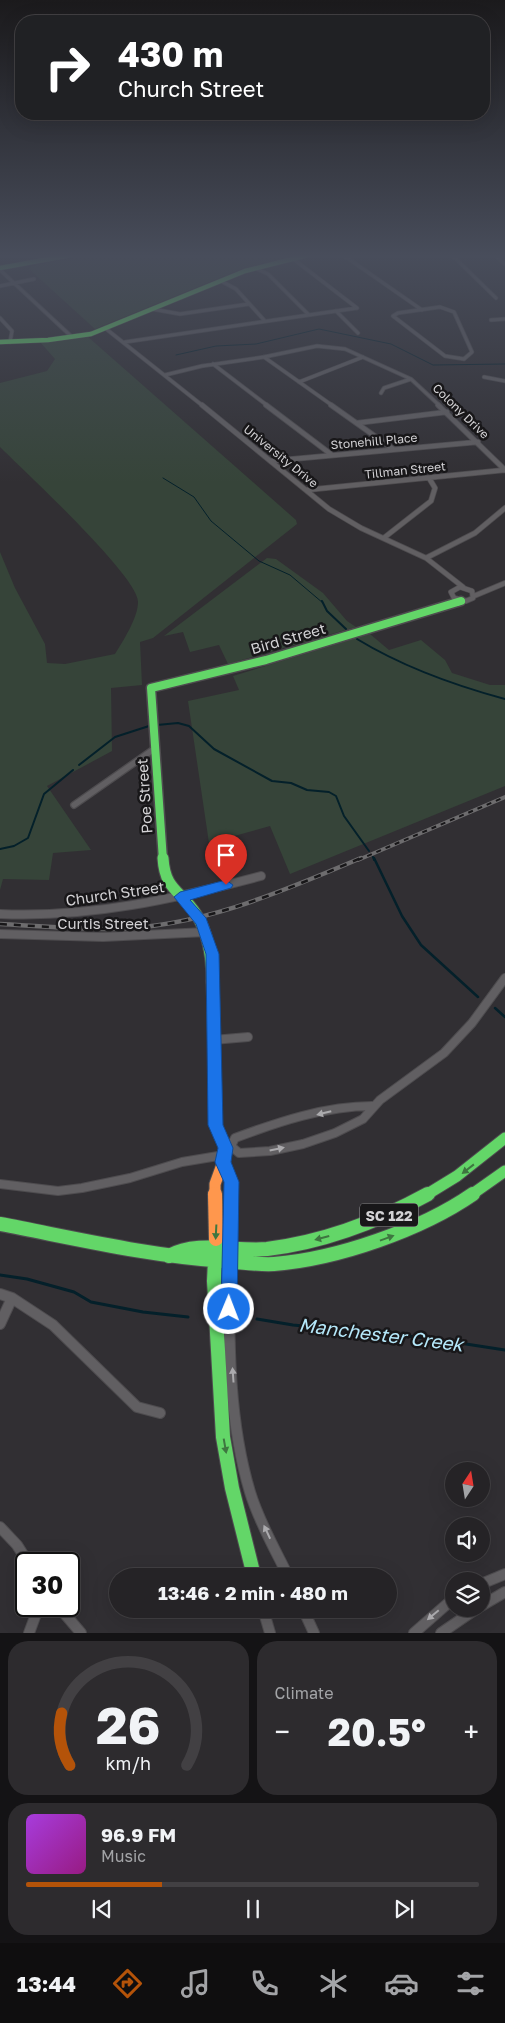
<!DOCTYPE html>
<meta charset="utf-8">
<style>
body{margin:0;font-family:"Golos Text",sans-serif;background:#2d2b2e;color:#f1f3f6;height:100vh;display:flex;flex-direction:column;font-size:19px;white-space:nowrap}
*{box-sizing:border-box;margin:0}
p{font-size:16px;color:#a3a4a7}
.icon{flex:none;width:28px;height:28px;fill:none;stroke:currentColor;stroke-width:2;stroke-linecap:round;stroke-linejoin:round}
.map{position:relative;height:1633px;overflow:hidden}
.sheet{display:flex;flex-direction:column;gap:8px;padding:8px;background:#141315;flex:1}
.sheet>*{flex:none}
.guide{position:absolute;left:15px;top:15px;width:475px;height:105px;border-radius:20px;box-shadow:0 5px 20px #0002,0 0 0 1px #424043;background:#202124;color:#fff;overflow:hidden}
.needle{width:32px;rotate:12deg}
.tools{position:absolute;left:445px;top:1462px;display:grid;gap:10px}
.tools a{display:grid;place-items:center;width:45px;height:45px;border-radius:50%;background:#252326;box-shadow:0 5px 20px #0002,0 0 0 1px #424043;font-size:25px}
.speed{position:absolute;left:15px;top:1552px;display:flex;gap:10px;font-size:25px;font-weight:700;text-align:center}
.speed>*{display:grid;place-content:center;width:65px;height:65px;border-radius:50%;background:#252326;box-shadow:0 5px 20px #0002,0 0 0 1px #424043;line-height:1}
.speed .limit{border:2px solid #111;border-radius:8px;background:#fff;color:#111}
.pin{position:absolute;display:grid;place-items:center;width:42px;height:42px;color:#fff;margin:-51px -21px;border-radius:50% 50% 50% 0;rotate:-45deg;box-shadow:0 0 5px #0007}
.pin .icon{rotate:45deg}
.me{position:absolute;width:55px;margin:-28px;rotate:1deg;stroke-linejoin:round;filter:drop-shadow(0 0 4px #0008)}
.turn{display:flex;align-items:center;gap:18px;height:105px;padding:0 20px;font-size:22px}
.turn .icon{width:65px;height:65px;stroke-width:2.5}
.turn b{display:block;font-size:35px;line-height:42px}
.big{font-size:38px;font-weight:700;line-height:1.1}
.sheet .card{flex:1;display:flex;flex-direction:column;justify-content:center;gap:8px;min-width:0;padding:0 18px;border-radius:20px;background:#2d2b2e}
.sheet .dial{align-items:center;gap:0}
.dial svg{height:130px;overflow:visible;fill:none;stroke:#424043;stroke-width:7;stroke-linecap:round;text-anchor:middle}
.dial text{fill:#f1f3f6;stroke:none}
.song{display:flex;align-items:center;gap:15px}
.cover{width:60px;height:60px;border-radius:8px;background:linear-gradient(135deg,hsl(280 70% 55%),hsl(310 70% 35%))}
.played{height:5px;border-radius:2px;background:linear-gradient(90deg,#b45309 30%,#424043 30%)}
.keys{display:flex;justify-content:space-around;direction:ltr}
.heat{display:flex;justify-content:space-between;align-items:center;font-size:28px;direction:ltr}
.sheet .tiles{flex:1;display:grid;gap:8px;grid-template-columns:1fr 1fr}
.card:last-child{grid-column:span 2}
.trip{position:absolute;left:109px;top:1568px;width:288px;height:50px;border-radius:25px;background:#252326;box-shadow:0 5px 20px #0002,0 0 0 1px #424043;font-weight:700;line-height:50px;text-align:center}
.tab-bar{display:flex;height:80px;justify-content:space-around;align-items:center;background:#0f0e0f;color:#a3a4a7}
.tab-bar .icon{width:35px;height:35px}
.tab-bar .on{color:#b45309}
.tab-bar b{font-size:22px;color:#f1f3f6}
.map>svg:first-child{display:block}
.green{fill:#364439}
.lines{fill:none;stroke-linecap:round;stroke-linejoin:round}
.stream-far3{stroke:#04202a;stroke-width:1}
.stream-far2{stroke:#04202a;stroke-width:2}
.stream-far1{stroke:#04202a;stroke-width:2.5}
.stream{stroke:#04202a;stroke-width:3}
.street-far4-casing{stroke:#4e4c4f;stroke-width:4.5}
.street-far3-casing{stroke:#4e4c4f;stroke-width:6}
.street-far2-casing{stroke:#4e4c4f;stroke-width:8}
.street-far1-casing{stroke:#4e4c4f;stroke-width:10}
.street-casing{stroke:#4e4c4f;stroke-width:12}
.fast-far4-casing{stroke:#4e4c4f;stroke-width:5.5}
.fast-far3-casing{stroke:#4e4c4f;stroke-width:8}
.fast-far2-casing{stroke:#4e4c4f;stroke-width:11}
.fast-far1-casing{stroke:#4e4c4f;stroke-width:13}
.fast-casing{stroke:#4e4c4f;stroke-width:16}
.slow-far1-casing{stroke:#4e4c4f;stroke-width:13}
.slow-casing{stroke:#4e4c4f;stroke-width:16}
.street-far4{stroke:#615f62;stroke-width:3}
.street-far3{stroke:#615f62;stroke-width:4.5}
.street-far2{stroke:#615f62;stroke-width:5.5}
.street-far1{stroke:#615f62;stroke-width:8}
.street{stroke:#615f62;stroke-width:10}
.fast-far4{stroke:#63d668;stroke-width:4.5}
.fast-far3{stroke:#63d668;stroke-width:6}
.fast-far2{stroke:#63d668;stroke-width:8}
.fast-far1{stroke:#63d668;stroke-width:11}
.fast{stroke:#63d668;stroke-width:14}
.slow-far1{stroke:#ff974d;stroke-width:11}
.slow{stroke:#ff974d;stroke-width:14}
.rail-far1-casing{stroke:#6d6c6e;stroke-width:4}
.rail-casing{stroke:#6d6c6e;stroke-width:4.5}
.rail-far1{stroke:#181719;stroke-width:2;stroke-dasharray:5;stroke-linecap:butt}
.rail{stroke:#181719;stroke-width:2.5;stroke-dasharray:7;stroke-linecap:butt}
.oneway{fill:#abaaad}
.oneway2{fill:#3e7640}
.route{fill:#1a73e8;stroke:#114b97}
.labels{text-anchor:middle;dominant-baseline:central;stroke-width:5;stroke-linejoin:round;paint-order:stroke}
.far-street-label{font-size:12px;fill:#d3d2d5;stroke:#181719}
.shield{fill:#181719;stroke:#9b9a9d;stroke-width:1}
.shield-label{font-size:14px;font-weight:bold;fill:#d3d2d5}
.street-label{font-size:15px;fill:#d3d2d5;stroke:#181719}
.near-water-label{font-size:19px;font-style:italic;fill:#b5e8fa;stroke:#181719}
</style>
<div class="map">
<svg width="505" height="1633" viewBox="0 0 505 1633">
<rect width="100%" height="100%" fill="#312f33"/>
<path class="green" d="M89 255H296L244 268 95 329 29 269 32 266Z
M87 336 296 520 297 524 153 638 140 642 142 685 111 688 112 751 47 786 91 850 53 853 49 880 3 879 0 890V552L15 588 45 644 47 663 65 664 115 654C123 641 138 618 138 602 139 577 23 470 0 447V383L47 371 55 359 40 342Z
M267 558 276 559 323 593 347 621 356 627 228 664 219 645 190 652 183 632 164 636Z
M370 634 389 650 421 640 445 660 452 673 490 685H505V786L290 874 270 826 209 843 188 701 239 690 233 676Z"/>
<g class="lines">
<path class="stream-far3" d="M176 355 216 346 256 344 319 329 391 344 433 365 505 364
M163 478 194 497 211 521 259 561 290 575 323 603"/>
<path class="stream-far2" d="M322 601 327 611 346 629
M357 639C403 667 453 685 505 699
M157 725 178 723 189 726 214 749 272 781 291 783 307 790 329 792 336 796 344 816 369 851
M79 765 115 737 149 726
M0 849 14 846 28 838 44 794 73 770
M373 857 374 860"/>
<path class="stream-far1" d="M374 858 402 916 421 945 478 997
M495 1008 505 1017"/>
<path class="stream" d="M0 1275 27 1279 74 1292 91 1302 143 1312 188 1317
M257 1319 293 1325 427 1338 505 1350"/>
<defs>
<path id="street-far4" d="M343 255 422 310
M452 255 496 298
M495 255 505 264
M292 258 357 308
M255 268 268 274 308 314
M0 270 72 337
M221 281 236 289 264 320
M0 286 34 279
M440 307 454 312 472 352 464 359 445 356 393 316 398 313Z
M152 309 180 314 249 304
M336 311 358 333
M0 318 12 331 10 342
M491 320 505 319
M105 328 203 406
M125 342 357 308
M264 357 333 406
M213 364 268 406
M165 375 202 366 264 357 317 346 345 349 411 379 440 406
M484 377 505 381
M299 382 363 357
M381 393 384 388 411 379"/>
<path id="street-far3" d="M202 405 329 509 361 528 426 558 463 587
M266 405 332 455
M331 405 393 449
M438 405 505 470
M357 423 447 412
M271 461 478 442
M306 490 505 470
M385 537 431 501 435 488 429 478
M426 558 475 533 505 508
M460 587 472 591 473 598 466 601 454 598 451 592Z
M474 596 505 583"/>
<path id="street-far2" d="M74 805 154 749"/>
<path id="street-far1" d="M0 914C90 918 174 899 261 876
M0 934 103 937 206 932
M213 1040 248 1037
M231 1146 239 1153 270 1151 303 1144 335 1133 363 1119 380 1100 444 1053 472 1023 505 978
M231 1146 235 1138C278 1122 325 1106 372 1106
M224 1163 231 1182V1195
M0 1184 58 1191 82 1188 130 1178 182 1162 224 1155"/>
<path id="street" d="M230 1249 231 1194
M229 1264C229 1339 228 1419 250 1492 259 1522 275 1549 288 1576
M0 1294 12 1298 53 1325 137 1407 160 1413
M0 1324 12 1298
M0 1527 17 1545 29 1564
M481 1584 505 1574
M58 1606 81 1633
M481 1606 505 1592
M263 1609 270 1633
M303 1609 314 1633
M29 1633 39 1606
M414 1633 454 1598
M441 1633 476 1609"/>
<path id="fast-far4" d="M0 268 71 255
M0 342 48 340 91 334 245 271 308 255"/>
<path id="fast-far3" d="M457 603 462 601"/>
<path id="fast-far2" d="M163 860 151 688 266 660 461 601"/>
<path id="fast-far1" d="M163 858C165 891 181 890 196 914 209 934 212 958 212 982
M426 1195 457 1176 505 1138
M471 1195 505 1171"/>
<path id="fast" d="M0 1224C74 1238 149 1256 225 1261 241 1262 258 1265 274 1264 337 1259 421 1230 473 1194
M216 1239 214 1281 223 1437 232 1488 254 1576
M169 1256C198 1240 235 1252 267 1249 324 1242 377 1222 428 1194"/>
<path id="slow-far1" d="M212 982 216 1125 225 1148 223 1162 215 1184V1195"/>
<path id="slow" d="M215 1194 216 1239"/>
</defs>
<use href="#street-far4" class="street-far4-casing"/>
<use href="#street-far3" class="street-far3-casing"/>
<use href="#street-far2" class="street-far2-casing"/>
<use href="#street-far1" class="street-far1-casing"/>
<use href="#street" class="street-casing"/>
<use href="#fast-far4" class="fast-far4-casing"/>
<use href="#fast-far3" class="fast-far3-casing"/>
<use href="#fast-far2" class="fast-far2-casing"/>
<use href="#fast-far1" class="fast-far1-casing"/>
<use href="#fast" class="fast-casing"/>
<use href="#slow-far1" class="slow-far1-casing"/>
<use href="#slow" class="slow-casing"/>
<use href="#street-far4" class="street-far4"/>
<use href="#street-far3" class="street-far3"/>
<use href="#street-far2" class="street-far2"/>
<use href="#street-far1" class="street-far1"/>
<use href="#street" class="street"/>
<use href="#fast-far4" class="fast-far4"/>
<use href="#fast-far3" class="fast-far3"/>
<use href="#fast-far2" class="fast-far2"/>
<use href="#fast-far1" class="fast-far1"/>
<use href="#fast" class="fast"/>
<use href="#slow-far1" class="slow-far1"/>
<use href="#slow" class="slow"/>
<defs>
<path id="rail-far1" d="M358 860 505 797"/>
<path id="rail" d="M0 924C36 926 74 929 110 929 199 928 281 892 361 858"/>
</defs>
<use href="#rail-far1" class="rail-far1-casing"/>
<use href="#rail" class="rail-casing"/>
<use href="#rail-far1" class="rail-far1"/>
<use href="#rail" class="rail"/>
</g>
<defs><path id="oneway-solid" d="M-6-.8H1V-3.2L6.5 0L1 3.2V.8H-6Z" transform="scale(1.25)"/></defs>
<g class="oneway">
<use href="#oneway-solid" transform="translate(324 1113) rotate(166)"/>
<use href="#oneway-solid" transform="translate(277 1149) rotate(-12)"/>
<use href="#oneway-solid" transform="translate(233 1375) rotate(-94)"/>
<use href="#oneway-solid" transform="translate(267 1532) rotate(-115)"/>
<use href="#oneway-solid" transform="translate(433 1615) rotate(140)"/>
</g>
<g class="oneway2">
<use href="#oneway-solid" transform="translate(468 1169) rotate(142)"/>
<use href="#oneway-solid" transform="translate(216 1232) rotate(93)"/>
<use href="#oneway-solid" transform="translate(322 1238) rotate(165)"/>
<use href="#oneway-solid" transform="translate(387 1238) rotate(-20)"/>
<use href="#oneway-solid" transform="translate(225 1446) rotate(80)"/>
</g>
<linearGradient id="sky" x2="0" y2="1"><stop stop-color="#1b1a1c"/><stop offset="0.53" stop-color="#484d5b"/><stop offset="1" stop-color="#484d5b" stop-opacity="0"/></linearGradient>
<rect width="505" height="483" fill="url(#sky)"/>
<path class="route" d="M226 880 233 885 231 888 190 900 206 918 219 954 223 1125 233 1148 231 1162 239 1182 237 1309 235 1315 229 1317 223 1315 221 1309 224 1182 215 1162 218 1148 208 1125 206 954 196 924 174 897 180 892Z"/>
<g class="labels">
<g class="far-street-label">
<text transform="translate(461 411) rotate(44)">Colony Drive</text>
<text transform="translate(374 441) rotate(-5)">Stonehill Place</text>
<text transform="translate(281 456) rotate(39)">University Drive</text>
<text transform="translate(405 470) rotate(-6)">Tillman Street</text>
</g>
<rect class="shield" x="360" y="1203.5" width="58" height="23" rx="4"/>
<g class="shield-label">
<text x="389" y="1215">SC 122</text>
</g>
<g class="street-label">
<text transform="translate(288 638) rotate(-16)">Bird Street</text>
<text transform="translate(144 796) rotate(-94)">Poe Street</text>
<text transform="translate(115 893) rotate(-8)">Church Street</text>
<text x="103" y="923">Curtis Street</text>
</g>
<g class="near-water-label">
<text transform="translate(381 1334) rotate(7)">Manchester Creek</text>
</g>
</g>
</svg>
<div class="tools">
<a><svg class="needle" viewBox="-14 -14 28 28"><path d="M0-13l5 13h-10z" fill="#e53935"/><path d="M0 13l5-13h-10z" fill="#a3a4a7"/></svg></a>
<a><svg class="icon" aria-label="sound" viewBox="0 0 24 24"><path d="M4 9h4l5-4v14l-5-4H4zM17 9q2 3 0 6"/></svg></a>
<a><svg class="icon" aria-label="layers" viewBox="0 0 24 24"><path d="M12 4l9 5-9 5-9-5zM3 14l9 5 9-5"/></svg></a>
</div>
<div class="speed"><div class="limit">30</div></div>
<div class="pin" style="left:226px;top:885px;background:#d93025"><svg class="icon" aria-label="arrive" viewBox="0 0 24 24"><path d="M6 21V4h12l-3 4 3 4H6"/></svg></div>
<svg class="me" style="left:229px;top:1309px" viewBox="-20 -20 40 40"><circle r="17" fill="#1a73e8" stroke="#fff" stroke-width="3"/><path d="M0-11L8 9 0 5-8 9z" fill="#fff"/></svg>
<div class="trip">13:46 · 2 min · 480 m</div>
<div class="guide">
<div class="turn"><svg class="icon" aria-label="right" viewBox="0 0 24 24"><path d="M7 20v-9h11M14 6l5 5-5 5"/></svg><div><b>430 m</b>Church Street</div></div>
</div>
</div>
<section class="sheet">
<div class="tiles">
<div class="card dial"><svg viewBox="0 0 100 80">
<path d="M14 69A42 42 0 1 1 86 69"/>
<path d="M14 69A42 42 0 0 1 9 37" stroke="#b45309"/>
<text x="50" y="56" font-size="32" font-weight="700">26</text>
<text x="50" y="72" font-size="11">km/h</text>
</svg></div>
<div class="card"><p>Climate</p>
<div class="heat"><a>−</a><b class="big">20.5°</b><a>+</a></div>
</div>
<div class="card">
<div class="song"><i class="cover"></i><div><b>96.9 FM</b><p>Music</p></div></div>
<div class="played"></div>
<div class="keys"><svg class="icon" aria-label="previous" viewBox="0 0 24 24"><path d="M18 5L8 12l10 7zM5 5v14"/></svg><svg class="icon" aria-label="pause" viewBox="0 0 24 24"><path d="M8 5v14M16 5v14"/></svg><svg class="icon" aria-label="next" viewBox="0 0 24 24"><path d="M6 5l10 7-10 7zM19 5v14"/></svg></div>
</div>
</div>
</section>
<nav class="tab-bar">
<b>13:44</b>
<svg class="icon on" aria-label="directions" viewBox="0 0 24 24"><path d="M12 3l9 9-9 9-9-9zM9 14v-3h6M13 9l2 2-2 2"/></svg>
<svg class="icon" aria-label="music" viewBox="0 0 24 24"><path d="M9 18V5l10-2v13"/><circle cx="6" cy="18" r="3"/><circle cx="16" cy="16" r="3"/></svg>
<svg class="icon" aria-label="phone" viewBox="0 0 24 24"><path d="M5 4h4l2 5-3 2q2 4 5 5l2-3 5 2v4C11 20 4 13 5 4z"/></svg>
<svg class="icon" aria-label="climate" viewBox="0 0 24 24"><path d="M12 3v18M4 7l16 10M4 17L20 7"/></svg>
<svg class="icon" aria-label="car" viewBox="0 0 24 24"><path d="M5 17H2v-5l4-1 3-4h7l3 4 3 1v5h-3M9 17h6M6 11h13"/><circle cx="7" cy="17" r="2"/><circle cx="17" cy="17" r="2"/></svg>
<svg class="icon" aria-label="filters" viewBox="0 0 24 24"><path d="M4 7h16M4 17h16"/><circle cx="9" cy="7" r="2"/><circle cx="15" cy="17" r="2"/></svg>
</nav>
